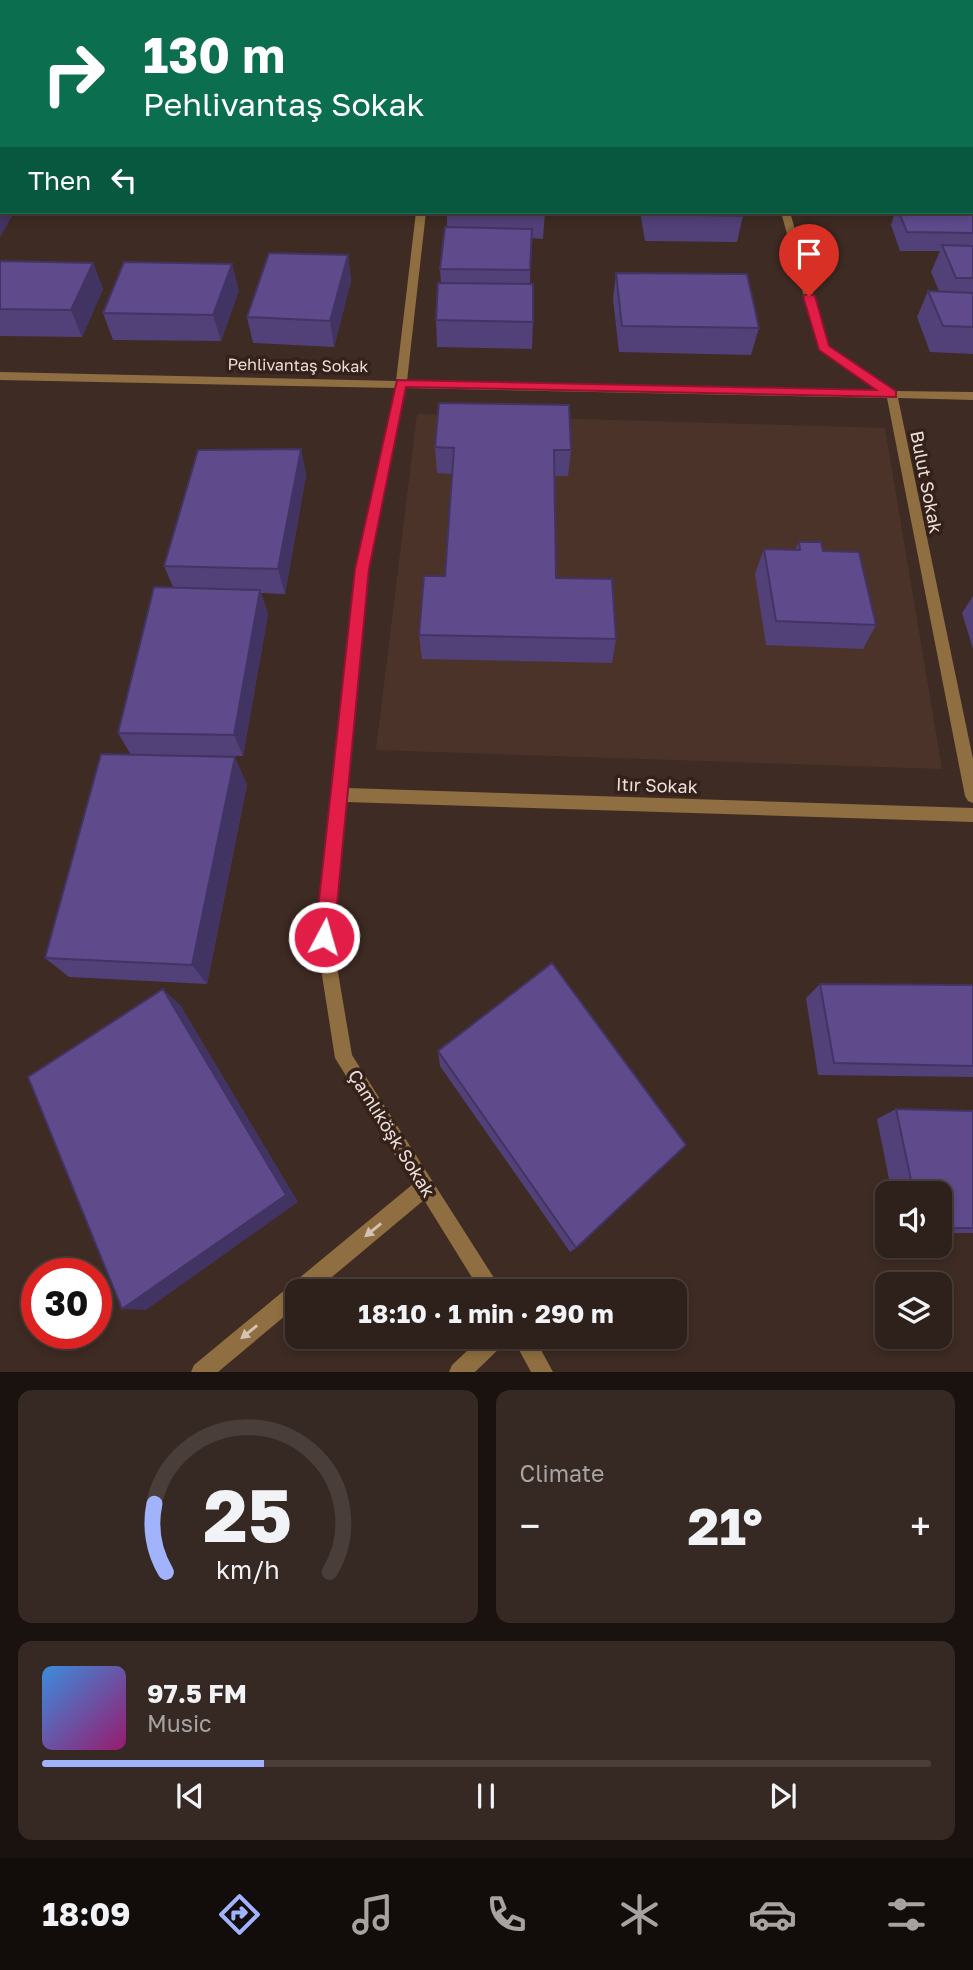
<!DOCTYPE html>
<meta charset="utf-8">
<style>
body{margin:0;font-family:"Golos Text",sans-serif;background:#362823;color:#f1f3f6;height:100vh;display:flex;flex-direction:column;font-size:26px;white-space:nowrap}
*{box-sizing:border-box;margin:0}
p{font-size:23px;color:#a7a3a2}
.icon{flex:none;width:38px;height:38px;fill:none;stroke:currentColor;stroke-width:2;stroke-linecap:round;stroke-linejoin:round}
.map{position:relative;height:1372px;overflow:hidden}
.panel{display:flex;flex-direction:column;gap:18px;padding:18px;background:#19120e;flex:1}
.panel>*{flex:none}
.banner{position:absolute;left:0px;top:0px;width:973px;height:214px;box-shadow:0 4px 10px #0003,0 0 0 2px #493e39;background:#0b6e4f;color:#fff;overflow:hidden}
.tools{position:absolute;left:875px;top:1181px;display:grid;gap:14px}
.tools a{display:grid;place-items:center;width:77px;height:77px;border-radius:14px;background:#2e201a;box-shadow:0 4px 10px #0003,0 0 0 2px #493e39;font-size:35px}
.speed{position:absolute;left:21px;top:1258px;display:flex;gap:14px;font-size:35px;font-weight:700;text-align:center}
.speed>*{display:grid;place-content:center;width:91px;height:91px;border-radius:50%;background:#2e201a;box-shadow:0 4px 10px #0003,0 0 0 2px #493e39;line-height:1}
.speed .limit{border:10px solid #d22;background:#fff;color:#111}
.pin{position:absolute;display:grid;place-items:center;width:60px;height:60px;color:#fff;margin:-72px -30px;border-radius:50% 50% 50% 0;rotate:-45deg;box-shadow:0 0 7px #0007}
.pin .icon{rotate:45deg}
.me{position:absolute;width:77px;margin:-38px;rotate:6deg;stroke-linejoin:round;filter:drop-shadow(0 0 5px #0008)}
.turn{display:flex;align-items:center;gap:24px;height:147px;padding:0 28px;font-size:32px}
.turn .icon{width:91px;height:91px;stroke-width:2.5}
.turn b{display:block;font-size:49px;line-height:60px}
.then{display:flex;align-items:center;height:66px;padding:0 28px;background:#0003;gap:14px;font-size:26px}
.big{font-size:52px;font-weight:700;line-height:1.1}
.panel .widget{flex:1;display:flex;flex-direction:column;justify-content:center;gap:10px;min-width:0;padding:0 24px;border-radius:14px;background:#362823}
.panel .dial{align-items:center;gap:0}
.dial svg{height:182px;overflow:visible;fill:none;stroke:#493e39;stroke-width:7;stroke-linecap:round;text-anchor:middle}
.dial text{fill:#f1f3f6;stroke:none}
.song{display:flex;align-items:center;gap:21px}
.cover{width:84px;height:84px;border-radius:10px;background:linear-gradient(135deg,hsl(210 70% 55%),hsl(320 70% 35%))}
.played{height:7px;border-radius:4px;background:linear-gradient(90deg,#a1b3fd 25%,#493e39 25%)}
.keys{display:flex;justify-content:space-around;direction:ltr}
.heat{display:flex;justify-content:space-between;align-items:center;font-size:38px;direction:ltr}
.panel .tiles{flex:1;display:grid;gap:18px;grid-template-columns:1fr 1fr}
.widget:last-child{grid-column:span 2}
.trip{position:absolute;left:285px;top:1279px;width:402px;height:70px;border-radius:14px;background:#2e201a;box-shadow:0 4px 10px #0003,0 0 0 2px #493e39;font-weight:700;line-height:70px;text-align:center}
.tab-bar{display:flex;height:112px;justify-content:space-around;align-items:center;background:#120d0a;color:#a7a3a2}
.tab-bar .icon{width:49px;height:49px}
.tab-bar .current{color:#a1b3fd}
.tab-bar b{font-size:32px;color:#f1f3f6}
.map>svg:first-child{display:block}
.built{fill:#4c3329}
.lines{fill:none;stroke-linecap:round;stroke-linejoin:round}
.minor{fill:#8f6f41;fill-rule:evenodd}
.tertiary{fill:#8f6f41;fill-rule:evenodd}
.wall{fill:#524078}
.shaded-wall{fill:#423462}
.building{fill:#5f4a8c;stroke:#423462;stroke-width:2}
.oneway{fill:#d5c3b4}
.route{fill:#e11d48;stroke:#92132f;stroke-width:2}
.labels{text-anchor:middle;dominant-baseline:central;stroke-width:7;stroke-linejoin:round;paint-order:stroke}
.far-street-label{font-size:16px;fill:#ecdfda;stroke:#342119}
.street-label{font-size:18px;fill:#ecdfda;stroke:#342119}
</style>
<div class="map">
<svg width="973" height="1372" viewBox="0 0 973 1372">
<rect width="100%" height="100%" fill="#3e2b23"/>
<path class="built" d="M417 414 885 428 942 769 376 750Z"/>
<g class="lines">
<path class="minor" d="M27 0H35L27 2Z
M497 0H505V2H497Z
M0 41H2L0 47Z
M0 86H2V90H0Z
M971 126H973V132H971Z
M416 212H426L407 381 879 390 818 348 781 212H790L828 346 895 391 973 392V400L898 398 973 759V803L968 801 965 796 887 398 405 388 368 569 347 788 973 808V822L346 802 332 937 352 1055 503 1292H481L424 1200 314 1292H298V1305L218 1372H191L194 1365 413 1184 335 1058 316 937 356 569 395 388 0 380V372L396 381Z
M482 1337H507L504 1344 475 1372H449L452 1365Z
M512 1337H534L553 1372H531Z"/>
<path class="tertiary" d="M958 0H973V3Z"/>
</g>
<path class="wall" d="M169 0H242L241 1 304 0 303 2H168Z
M573 0H655V2H572Z
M675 0H727V2H675Z
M0 110H2V212H14L0 237Z
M971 167H973V354L930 352 917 317 928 291H939L931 272 940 251H900L891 225 895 212H971Z
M447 212H545L543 239 531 238 530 284 533 322 532 349 437 347 436 320 441 283 440 269 447 228Z
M640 212H743V216L737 242 645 241Z
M348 255 351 281 334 347 253 343 247 317Z
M0 261 93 263 103 289 82 337 0 336Z
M616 273 759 328 751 355 619 352 613 299Z
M239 290 221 341 113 340 103 313Z
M435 447 571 450 568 476H555L556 578 616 639 612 663 422 659 419 635 445 576 452 474 437 473Z
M301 449 306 475 285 594 261 593 268 614 243 756 150 755 247 784 207 984 69 977 45 958 131 755 118 733 173 587 164 566Z
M799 542 823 551 876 625 863 649 766 645 755 574 764 549 795 550Z
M973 596V649L962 613Z
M820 984 973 985V1077L818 1075 806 998Z
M438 1051 576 1248 570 1252 440 1066Z
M896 1109 973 1111V1233H940V1194H892L877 1119Z"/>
<path class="shaded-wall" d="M119 0H153V2H119Z
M2 187V212H14L0 237V190Z
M348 255 351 281 334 347 330 321Z
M93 263 103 289 82 337 71 310Z
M232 264 239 290 221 341 213 315Z
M301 449 306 475 285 594 278 569Z
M260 590 268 614 243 756 234 735Z
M235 757 247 784 207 984 192 965Z
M163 989 181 1006 298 1202 146 1310 122 1309Z"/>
<path class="building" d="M72 0H122L124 2H67Z
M169 0H224L223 2H168Z
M520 0H555L554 2H520Z
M701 0H727V2Z
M807 0H838V2H807Z
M848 0H884V2H848Z
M240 1H296V2Z
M0 110H2V156H0Z
M971 167H973V192H971Z
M0 171H2V187L0 190Z
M971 208H973V233L907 232 899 212H971Z
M648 212H743V216L649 214Z
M445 227 532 229 530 270 440 269Z
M942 245 973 246V278H956Z
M269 253 348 255 330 321 247 317Z
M0 261 93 263 71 310 0 309Z
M124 262 232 264 213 315 103 313Z
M616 273 747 274 759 328 622 326Z
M438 283 533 284V322L436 320Z
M928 291 973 293V327L943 326Z
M439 403 569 405 571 450H554L556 578 612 579 616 639 419 635 424 576H445L454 448 435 447Z
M301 449 278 569 164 566 198 450Z
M799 542H821L823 551 859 552 876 625 776 621 764 549 800 550Z
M154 587 260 590 234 735 118 733Z
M101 754 235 757 192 965 45 958Z
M552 963 686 1145 576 1248 438 1051Z
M820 984 973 985V1066L834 1063Z
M163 989 286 1195 122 1309 28 1077Z
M896 1109 973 1111V1228H940V1194H914Z"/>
<defs><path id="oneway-solid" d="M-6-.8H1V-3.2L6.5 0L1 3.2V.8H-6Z" transform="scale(1.75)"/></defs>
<g class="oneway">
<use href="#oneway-solid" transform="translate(373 1230) rotate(141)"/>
<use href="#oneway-solid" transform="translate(249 1332) rotate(141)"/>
</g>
<path class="route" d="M809 293 815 296 829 346 896 391V397L406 387 369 569 334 937 331 944 324 947 317 944 315 937 355 569 397 380 876 390 819 350 803 296Z"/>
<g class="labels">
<g class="far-street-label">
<text transform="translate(298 365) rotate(1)">Pehlivantaş Sokak</text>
</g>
<g class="street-label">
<text transform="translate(927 482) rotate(79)">Bulut Sokak</text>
<text transform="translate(657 785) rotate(2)">Itır Sokak</text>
<text transform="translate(392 1133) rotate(58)">Çamlıköşk Sokak</text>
</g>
</g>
</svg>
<div class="tools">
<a><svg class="icon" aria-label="sound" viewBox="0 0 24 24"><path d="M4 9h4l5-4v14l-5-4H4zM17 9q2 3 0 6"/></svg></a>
<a><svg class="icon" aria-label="layers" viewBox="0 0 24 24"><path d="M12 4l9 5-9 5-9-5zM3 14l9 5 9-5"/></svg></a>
</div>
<div class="speed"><div class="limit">30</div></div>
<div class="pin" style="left:809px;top:296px;background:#d93025"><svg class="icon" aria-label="arrive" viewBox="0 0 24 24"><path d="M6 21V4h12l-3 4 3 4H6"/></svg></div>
<svg class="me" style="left:324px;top:937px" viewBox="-20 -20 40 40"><circle r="17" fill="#e11d48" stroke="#fff" stroke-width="3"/><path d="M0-11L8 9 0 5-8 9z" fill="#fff"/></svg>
<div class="trip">18:10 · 1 min · 290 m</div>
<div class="banner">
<div class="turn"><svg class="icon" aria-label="right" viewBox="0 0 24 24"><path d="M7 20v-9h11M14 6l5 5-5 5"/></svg><div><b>130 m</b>Pehlivantaş Sokak</div></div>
<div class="then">Then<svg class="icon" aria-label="left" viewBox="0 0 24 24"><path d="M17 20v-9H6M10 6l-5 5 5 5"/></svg></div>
</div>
</div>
<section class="panel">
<div class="tiles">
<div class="widget dial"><svg viewBox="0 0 100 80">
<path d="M14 69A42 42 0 1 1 86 69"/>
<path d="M14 69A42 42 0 0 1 9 39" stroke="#a1b3fd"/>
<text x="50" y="56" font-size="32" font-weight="700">25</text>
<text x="50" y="72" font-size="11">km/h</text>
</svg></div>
<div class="widget"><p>Climate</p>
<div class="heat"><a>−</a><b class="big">21°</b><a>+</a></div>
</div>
<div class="widget">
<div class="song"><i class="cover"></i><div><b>97.5 FM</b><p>Music</p></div></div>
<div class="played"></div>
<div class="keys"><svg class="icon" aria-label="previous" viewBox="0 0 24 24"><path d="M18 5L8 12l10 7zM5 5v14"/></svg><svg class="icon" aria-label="pause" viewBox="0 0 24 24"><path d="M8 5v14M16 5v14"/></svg><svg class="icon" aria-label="next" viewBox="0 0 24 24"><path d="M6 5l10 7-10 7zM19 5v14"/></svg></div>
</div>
</div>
</section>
<nav class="tab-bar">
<b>18:09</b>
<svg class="icon current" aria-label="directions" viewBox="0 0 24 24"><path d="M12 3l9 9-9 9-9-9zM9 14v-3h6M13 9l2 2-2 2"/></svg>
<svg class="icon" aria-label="music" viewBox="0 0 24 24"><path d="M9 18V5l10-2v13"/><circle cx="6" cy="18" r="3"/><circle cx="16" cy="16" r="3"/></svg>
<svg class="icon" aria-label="phone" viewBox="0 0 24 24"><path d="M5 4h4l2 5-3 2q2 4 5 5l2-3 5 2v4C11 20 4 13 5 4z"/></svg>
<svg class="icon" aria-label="climate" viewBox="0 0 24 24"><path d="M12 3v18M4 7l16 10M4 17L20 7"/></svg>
<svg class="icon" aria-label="car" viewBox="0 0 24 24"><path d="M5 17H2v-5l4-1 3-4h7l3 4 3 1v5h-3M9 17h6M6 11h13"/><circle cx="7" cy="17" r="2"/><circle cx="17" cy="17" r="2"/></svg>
<svg class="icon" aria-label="filters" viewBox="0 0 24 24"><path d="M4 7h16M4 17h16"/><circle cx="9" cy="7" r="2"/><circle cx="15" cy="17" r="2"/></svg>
</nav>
